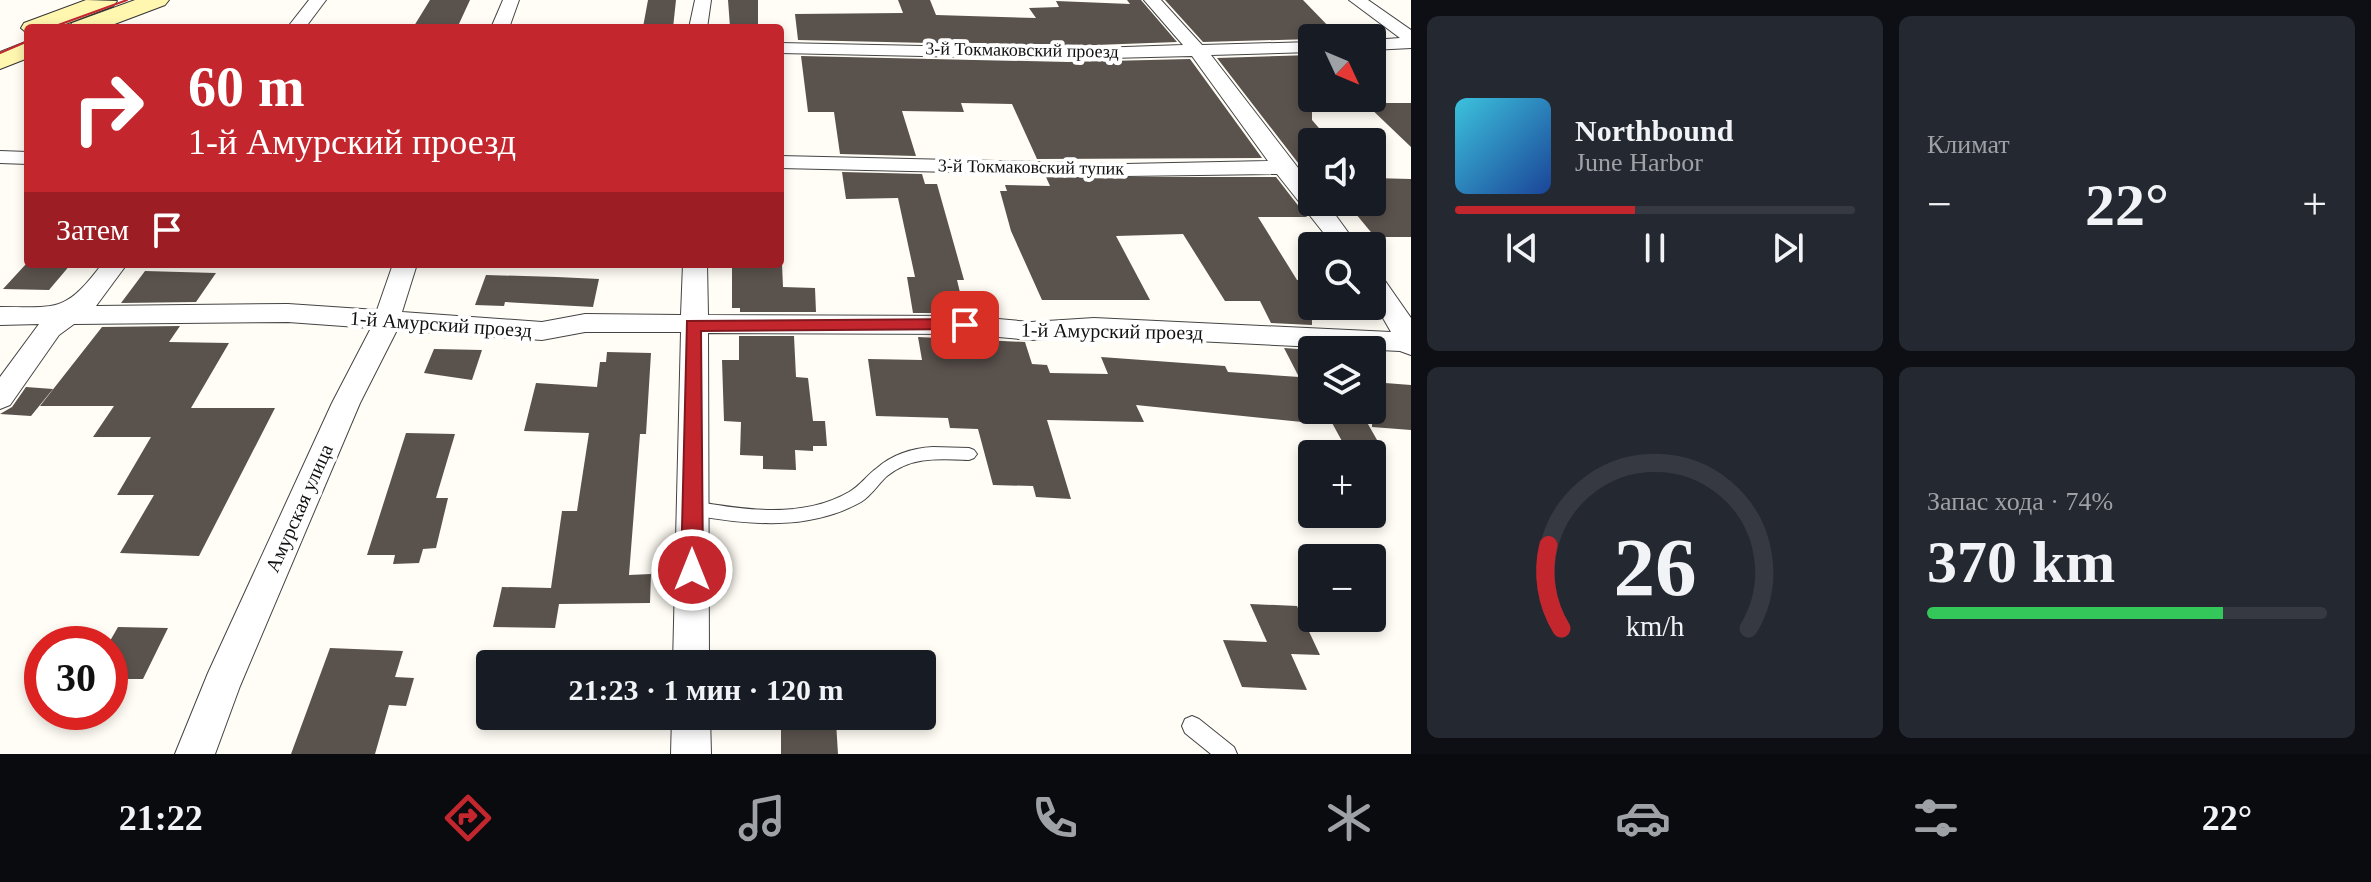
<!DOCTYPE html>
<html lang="ru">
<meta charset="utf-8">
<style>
body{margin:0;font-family:"Times New Roman",serif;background:#242831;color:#f1f3f6;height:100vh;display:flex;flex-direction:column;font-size:30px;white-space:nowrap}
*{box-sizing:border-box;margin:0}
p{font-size:26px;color:#9ea1a6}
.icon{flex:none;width:44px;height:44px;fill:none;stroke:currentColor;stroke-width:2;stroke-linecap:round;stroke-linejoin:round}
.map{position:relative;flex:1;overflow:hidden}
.panel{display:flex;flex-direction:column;gap:16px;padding:16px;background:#0d0f14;width:960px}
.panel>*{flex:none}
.banner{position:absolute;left:24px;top:24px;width:760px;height:244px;border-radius:8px;box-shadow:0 4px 12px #0003;background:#c4262e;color:#fff;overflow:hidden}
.needle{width:52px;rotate:134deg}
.controls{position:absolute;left:1298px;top:24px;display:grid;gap:16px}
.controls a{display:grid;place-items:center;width:88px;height:88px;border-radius:8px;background:#171b24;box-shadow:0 4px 12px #0003;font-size:40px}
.speed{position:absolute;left:24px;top:626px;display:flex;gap:16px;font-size:40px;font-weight:700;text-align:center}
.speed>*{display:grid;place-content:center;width:104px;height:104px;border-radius:50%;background:#171b24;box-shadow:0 4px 12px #0003;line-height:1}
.speed .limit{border:12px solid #d22;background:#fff;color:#111}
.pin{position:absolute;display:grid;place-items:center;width:68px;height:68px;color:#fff;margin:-34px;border-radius:16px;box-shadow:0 4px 12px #0006}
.me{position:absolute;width:88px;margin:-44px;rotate:0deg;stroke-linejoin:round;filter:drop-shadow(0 0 6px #0008)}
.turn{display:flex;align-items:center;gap:28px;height:168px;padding:0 32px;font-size:36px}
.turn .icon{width:104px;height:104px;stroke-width:2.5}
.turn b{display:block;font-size:56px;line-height:68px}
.then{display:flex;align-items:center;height:76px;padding:0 32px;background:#0003;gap:16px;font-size:30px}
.big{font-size:60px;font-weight:600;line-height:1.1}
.panel .tile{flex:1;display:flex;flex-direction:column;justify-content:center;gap:12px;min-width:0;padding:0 28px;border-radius:12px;background:#242831}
.panel .dial{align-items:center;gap:0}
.dial svg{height:208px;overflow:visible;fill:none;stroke:#363941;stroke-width:7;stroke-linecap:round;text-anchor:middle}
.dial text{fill:#f1f3f6;stroke:none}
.song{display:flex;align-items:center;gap:24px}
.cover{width:96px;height:96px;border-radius:12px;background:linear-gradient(135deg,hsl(190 70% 55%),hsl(220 70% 35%))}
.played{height:8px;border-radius:4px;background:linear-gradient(90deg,#c4262e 45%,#363941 45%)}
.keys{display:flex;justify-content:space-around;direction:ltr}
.heat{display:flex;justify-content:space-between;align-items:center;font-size:44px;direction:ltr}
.charge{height:12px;border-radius:6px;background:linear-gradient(90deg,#34c759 74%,#363941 0)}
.panel .tiles{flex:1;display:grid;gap:16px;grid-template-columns:repeat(2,1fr)}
.trip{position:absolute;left:476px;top:650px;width:460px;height:80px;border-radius:8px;background:#171b24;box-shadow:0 4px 12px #0003;font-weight:600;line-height:80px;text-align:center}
.tab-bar{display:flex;height:128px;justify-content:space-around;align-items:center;background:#090b0e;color:#9ea1a6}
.tab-bar .icon{width:56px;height:56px}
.tab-bar .active{color:#c4262e}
.tab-bar b{font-size:36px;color:#f1f3f6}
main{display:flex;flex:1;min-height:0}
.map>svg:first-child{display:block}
.building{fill:#5a524d}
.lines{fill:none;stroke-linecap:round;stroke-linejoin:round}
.lane-casing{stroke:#444;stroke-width:2}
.street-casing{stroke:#444;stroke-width:2}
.secondary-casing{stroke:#333;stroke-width:2}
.lane{fill:#fff;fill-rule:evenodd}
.street{fill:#fff;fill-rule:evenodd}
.secondary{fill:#fff6b0;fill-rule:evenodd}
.tram{stroke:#c4262e;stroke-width:2}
.route{fill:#c4262e;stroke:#7f191e;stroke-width:2}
.labels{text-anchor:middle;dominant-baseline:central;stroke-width:8;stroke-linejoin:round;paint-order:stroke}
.far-street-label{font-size:18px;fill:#111;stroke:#fff}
.street-label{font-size:20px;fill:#111;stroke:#fff}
</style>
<main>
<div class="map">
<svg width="1411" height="754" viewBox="0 0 1411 754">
<rect width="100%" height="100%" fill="#fffdf5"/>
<path class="building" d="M430 0H470L458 26H414Z
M648 0H676L673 28 643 27Z
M728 0H758V27H730Z
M898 0H930L936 15 1036 18 1029 8 1059 7 1056 1 1130 4 1127 0H1141L1177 42 1068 46 798 40 795 14 903 13Z
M1165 0H1303L1333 31H1312V39L1203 42Z
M1312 55V120L1331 142H1312V181L1217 58Z
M801 56 1068 62 1190 59 1262 158 1037 159 1012 104 961 103 964 112 902 111 916 156 840 154 834 112H808Z
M1365 103H1411V147Z
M842 172 922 174 925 184H937L964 280H957L965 313H913L907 277H915L898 198 846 199Z
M1046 177H1276L1307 217H1258L1297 280H1312V325L1271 323 1260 301H1225L1183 234 1116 236 1150 300H1042L1011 231 1000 191H1007L1005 185 1050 186Z
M1372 178 1411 179V237H1375L1346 202H1372Z
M26 264H71L49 290 3 289Z
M732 264H782L783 287 815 288 816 312H740V308H732Z
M145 271 216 273 196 302 121 303Z
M486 275 557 277 599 279 593 307 505 302 504 306 475 305Z
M180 326 169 342 229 343 191 408H275L199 556 120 553 154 495H117L151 437H93L114 406H40L102 327Z
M739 336H794L796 377 808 378 813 421H825L827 446H813V451L795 450 796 470 763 469V456L740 455 741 422 724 421 722 360H739Z
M918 337 1025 342 1032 364 1047 365 1050 373 1108 374 1101 357 1225 366 1228 372 1299 377 1284 348 1312 350V423L1136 405 1144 422 1047 420 1071 499 1036 497 1033 486 993 485 978 429 950 428 948 418 876 416 868 359 922 360Z
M434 349 482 350 472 380 424 373Z
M607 352 651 353 646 434H640L629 575 651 574 650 603 559 604 555 628 493 627 502 587 551 588 562 511H577L589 433 524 431 536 383 597 387 600 362H606Z
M1372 382 1411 385V430L1372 427Z
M26 387 53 389 31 416 0 414 12 407Z
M1325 410H1360L1385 454H1349Z
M406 433 455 434 436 498H448L436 548 423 549 419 563 393 564 395 555H367Z
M1250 604 1297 606 1320 655 1291 654 1307 690 1242 687 1223 640 1267 642Z
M118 627 168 628 143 679H110V641Z
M330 648 403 651 395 677 414 678 406 706 389 705 375 754H291Z
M781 719 836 722 838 754H781Z"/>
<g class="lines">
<defs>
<path id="lane" d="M933 447 969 448 974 450 977 454 974 458 969 460C939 459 912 456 887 476 878 484 872 495 861 502 809 531 749 525 693 515L687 513 685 508 687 503 693 501C744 510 802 519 849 492 860 486 867 475 877 468 893 454 913 448 933 447Z
M1192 716 1199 719 1234 747 1237 754H1211L1185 733 1182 726 1185 719Z"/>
<path id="street" d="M309 0H326L305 28H287Z
M503 0H519L509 28H491Z
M695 0H711L707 28H689Z
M1144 0H1161L1202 45 1312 42V52L1211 55 1312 186V202H1326L1358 246H1334L1277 174 1125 176 780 168V156L1125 164 1268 161 1192 56 1068 59 780 53V43L1068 49 1183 45Z
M1349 0H1368L1411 30V48L1372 50V40L1400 38Z
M0 151 28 152V164L0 163Z
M102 264H127L96 306 288 304 377 310 393 264H417L402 312 542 322 585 314 681 315 683 264H707L708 315 965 316 1031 322 1094 318 1391 332 1372 299V273L1381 275 1411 318V355L1400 351 1094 336 1031 340 965 334 708 333 709 664H673L681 332H585L542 340 397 330 360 403 240 686 215 754H175L208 673 332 403 371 328 288 322 74 324 59 335 10 405 0 409V377L39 324 0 325V307C58 307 65 313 102 264Z
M672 716H710L711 754H671Z"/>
<path id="secondary" d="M86 0 117 1 113 6 55 28H28V34L21 28 24 23Z
M135 0H169L165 5 104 28H69L72 23Z
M28 41V58L0 69V52Z"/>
</defs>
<use href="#lane" class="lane-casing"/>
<use href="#street" class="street-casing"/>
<use href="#secondary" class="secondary-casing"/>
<use href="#lane" class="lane"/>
<use href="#street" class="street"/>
<use href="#secondary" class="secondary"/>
<path class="tram" d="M50 28 127 0
M0 53 28 41"/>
</g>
<path class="route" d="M965 319 973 325 971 329 701 331 703 570 700 577 692 580 684 577 681 570 687 321Z"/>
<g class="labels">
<g class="far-street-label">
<text transform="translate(1022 50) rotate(1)">3-й Токмаковский проезд</text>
<text transform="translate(1031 167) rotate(1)">3-й Токмаковский тупик</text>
</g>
<g class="street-label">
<text transform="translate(441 324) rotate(4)">1-й Амурский проезд</text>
<text transform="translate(1112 331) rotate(1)">1-й Амурский проезд</text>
<text transform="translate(299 508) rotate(-66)">Амурская улица</text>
</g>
</g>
</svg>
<div class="controls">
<a><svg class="needle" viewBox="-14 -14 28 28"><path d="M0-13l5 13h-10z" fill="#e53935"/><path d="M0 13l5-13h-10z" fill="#9ea1a6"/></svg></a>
<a><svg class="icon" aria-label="sound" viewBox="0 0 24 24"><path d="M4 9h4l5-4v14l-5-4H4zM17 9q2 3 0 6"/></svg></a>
<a><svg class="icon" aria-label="search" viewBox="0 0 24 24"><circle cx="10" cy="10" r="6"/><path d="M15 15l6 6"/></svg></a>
<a><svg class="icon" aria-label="layers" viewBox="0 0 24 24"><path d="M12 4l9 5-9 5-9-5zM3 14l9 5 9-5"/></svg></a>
<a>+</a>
<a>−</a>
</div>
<div class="speed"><div class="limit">30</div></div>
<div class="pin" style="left:965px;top:325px;background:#d93025"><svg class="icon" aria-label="arrive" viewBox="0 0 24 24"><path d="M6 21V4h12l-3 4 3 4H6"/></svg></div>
<svg class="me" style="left:692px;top:570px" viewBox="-20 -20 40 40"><circle r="17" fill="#c4262e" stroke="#fff" stroke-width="3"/><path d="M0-11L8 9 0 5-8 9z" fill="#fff"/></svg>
<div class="trip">21:23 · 1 мин · 120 m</div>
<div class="banner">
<div class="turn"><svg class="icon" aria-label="right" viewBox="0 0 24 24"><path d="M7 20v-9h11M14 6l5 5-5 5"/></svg><div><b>60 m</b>1-й Амурский проезд</div></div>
<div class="then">Затем<svg class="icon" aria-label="arrive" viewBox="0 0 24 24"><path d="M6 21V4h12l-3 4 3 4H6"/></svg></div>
</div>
</div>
<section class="panel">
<div class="tiles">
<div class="tile">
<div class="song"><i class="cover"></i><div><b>Northbound</b><p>June Harbor</p></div></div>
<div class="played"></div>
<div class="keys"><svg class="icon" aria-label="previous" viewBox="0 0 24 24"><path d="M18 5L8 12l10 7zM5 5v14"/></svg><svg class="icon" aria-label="pause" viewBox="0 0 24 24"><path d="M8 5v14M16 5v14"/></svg><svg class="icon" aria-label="next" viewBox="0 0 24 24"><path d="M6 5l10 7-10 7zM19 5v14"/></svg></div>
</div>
<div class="tile"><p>Климат</p>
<div class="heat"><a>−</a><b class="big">22°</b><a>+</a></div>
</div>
<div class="tile dial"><svg viewBox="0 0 100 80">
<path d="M14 69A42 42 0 1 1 86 69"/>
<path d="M14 69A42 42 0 0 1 9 37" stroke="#c4262e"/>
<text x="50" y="56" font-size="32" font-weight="700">26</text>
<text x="50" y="72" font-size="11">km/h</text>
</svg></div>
<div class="tile"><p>Запас хода · 74%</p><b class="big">370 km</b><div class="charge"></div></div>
</div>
</section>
</main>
<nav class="tab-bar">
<b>21:22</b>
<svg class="icon active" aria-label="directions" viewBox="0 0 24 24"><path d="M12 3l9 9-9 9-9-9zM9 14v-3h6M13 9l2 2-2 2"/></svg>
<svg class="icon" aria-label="music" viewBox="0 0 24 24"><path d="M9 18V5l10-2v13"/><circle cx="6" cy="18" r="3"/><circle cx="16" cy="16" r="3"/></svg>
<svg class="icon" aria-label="phone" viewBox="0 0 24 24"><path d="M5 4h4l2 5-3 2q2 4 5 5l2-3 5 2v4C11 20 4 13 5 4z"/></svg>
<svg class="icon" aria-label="climate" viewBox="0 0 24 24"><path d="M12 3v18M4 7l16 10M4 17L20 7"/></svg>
<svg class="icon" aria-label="car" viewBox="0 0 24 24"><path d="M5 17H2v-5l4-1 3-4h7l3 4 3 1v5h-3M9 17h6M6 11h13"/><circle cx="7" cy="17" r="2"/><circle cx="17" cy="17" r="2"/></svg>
<svg class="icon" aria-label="filters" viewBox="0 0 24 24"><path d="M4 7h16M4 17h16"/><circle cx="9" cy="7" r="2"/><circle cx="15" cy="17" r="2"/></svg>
<b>22°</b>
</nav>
